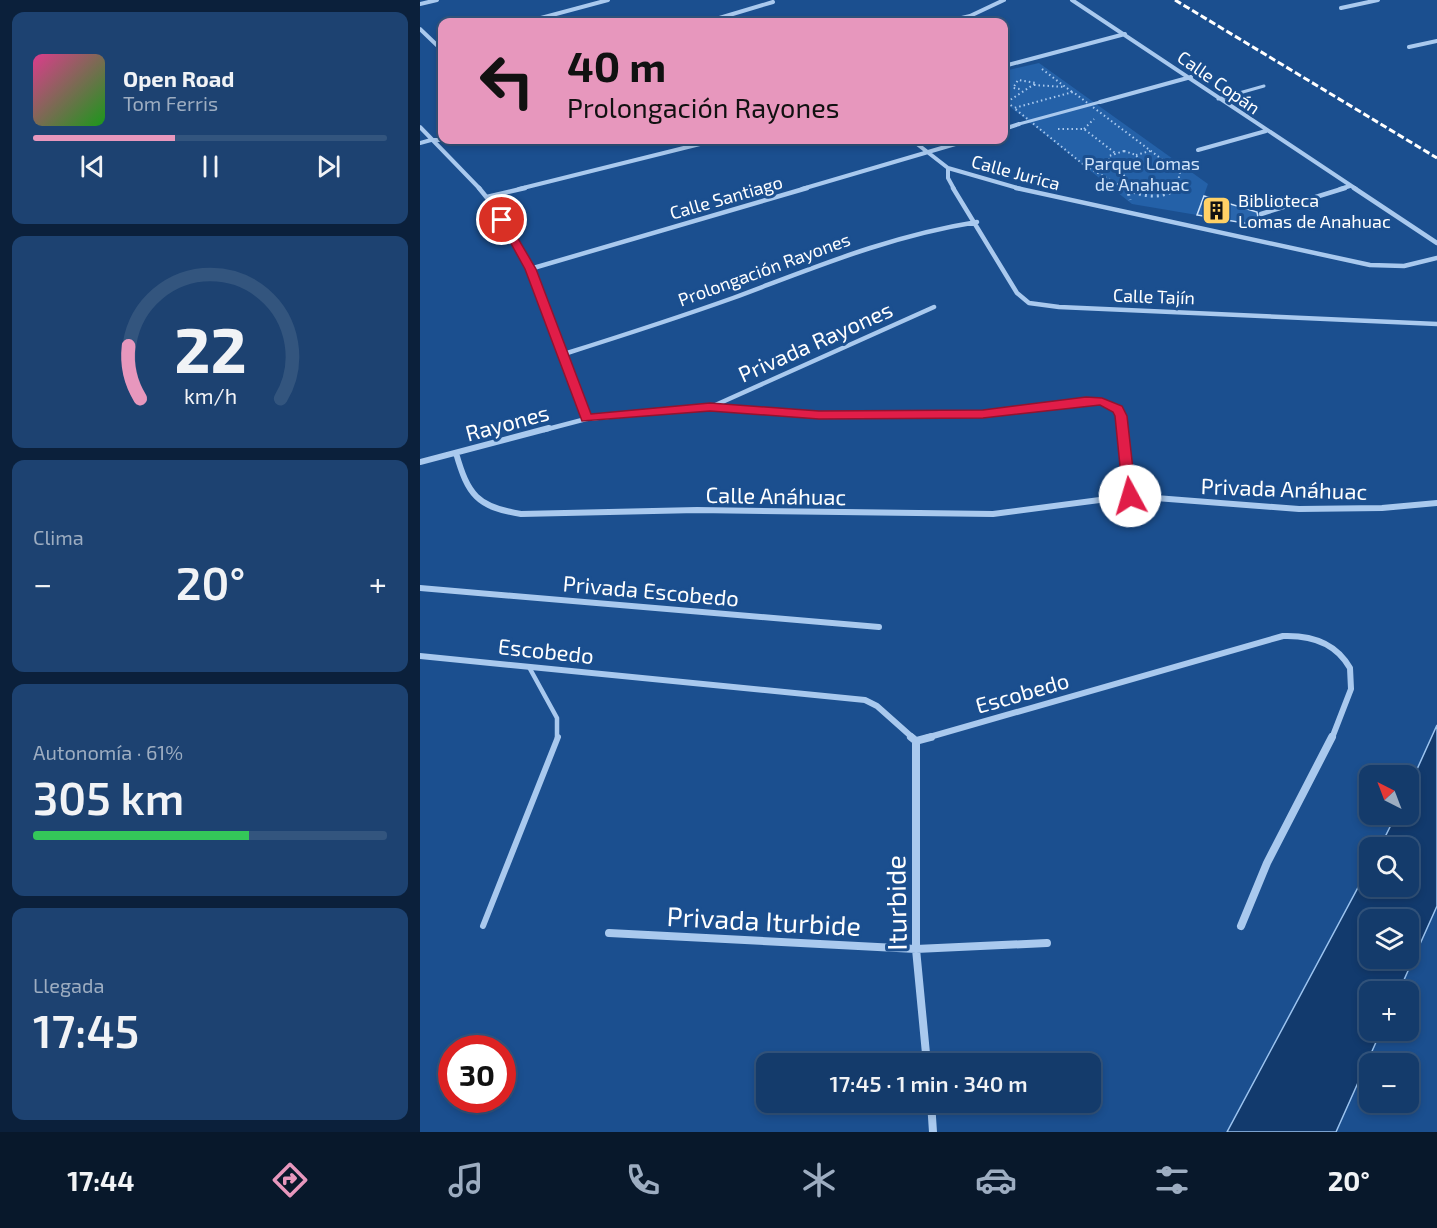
<!DOCTYPE html>
<html lang="es">
<meta charset="utf-8">
<style>
body{margin:0;font-family:"Exo 2",sans-serif;background:#1d4271;color:#f1f3f6;height:100vh;display:flex;flex-direction:column;font-size:22px;white-space:nowrap}
*{box-sizing:border-box;margin:0}
p{font-size:20px;color:#9dadc1}
.icon{flex:none;width:33px;height:33px;fill:none;stroke:currentColor;stroke-width:2;stroke-linecap:round;stroke-linejoin:round}
.map{position:relative;flex:1;overflow:hidden}
.panel{display:flex;flex-direction:column;gap:12px;padding:12px;background:#0b203b;width:420px}
.panel>*{flex:none}
.hud{position:absolute;left:18px;top:18px;width:570px;height:126px;border-radius:12px;box-shadow:0 3px 9px #0003,0 0 0 2px #33557e;background:#e797bd;color:#111;overflow:hidden}
.needle{width:39px;rotate:318deg}
.buttons{position:absolute;left:939px;top:765px;display:grid;gap:12px}
.buttons a{display:grid;place-items:center;width:60px;height:60px;border-radius:12px;background:#143b6b;box-shadow:0 3px 9px #0003,0 0 0 2px #33557e;font-size:30px}
.speed{position:absolute;left:18px;top:1035px;display:flex;gap:12px;font-size:30px;font-weight:700;text-align:center}
.speed>*{display:grid;place-content:center;width:78px;height:78px;border-radius:50%;background:#143b6b;box-shadow:0 3px 9px #0003,0 0 0 2px #33557e;line-height:1}
.speed .limit{border:9px solid #d22;background:#fff;color:#111}
.pin{position:absolute;display:grid;place-items:center;width:51px;height:51px;color:#fff;margin:-26px;border:3px solid #fff;border-radius:50%;box-shadow:0 2px 6px #0007}
.me{position:absolute;width:66px;margin:-33px;rotate:354deg;stroke-linejoin:round;filter:drop-shadow(0 0 4px #0008)}
.turn{display:flex;align-items:center;gap:21px;height:126px;padding:0 30px;font-size:27px}
.turn .icon{width:78px;height:78px;stroke-width:2.5}
.turn b{display:block;font-size:42px;line-height:51px}
.big{font-size:45px;font-weight:600;line-height:1.1}
.panel .card{flex:1;display:flex;flex-direction:column;justify-content:center;gap:9px;min-width:0;padding:0 21px;border-radius:12px;background:#1d4271}
.panel .dial{align-items:center;gap:0}
.dial svg{height:156px;overflow:visible;fill:none;stroke:#33557e;stroke-width:7;stroke-linecap:round;text-anchor:middle}
.dial text{fill:#f1f3f6;stroke:none}
.song{display:flex;align-items:center;gap:18px}
.cover{width:72px;height:72px;border-radius:9px;background:linear-gradient(135deg,hsl(330 70% 55%),hsl(120 70% 35%))}
.played{height:6px;border-radius:3px;background:linear-gradient(90deg,#e797bd 40%,#33557e 40%)}
.keys{display:flex;justify-content:space-around;direction:ltr}
.heat{display:flex;justify-content:space-between;align-items:center;font-size:33px;direction:ltr}
.charge{height:9px;border-radius:4px;background:linear-gradient(90deg,#34c759 61%,#33557e 0)}
.trip{position:absolute;left:336px;top:1053px;width:345px;height:60px;border-radius:12px;background:#143b6b;box-shadow:0 3px 9px #0003,0 0 0 2px #33557e;font-weight:600;line-height:60px;text-align:center}
.menu{display:flex;height:96px;justify-content:space-around;align-items:center;background:#08182b;color:#9dadc1}
.menu .icon{width:42px;height:42px}
.menu .current{color:#e797bd}
.menu b{font-size:27px;color:#f1f3f6}
main{display:flex;flex:1;min-height:0}
.map>svg:first-child{display:block}
.green{fill:#2461a8}
.water{fill:#123a6d;stroke:#9cc4f0;stroke-width:1.5;fill-rule:evenodd}
.building{fill:#2a66ad;stroke:#cfe3fa;stroke-width:1.5}
.lines{fill:none;stroke-linecap:round;stroke-linejoin:round}
.path-far1{stroke:#a9c9ee;stroke-width:2;stroke-dasharray:1.5 3;stroke-linecap:butt}
.path{stroke:#a9c9ee;stroke-width:3;stroke-dasharray:2 4;stroke-linecap:butt}
.service-far2{stroke:#a9c9ee;stroke-width:3}
.service-far1{stroke:#a9c9ee;stroke-width:4.5}
.service{stroke:#a9c9ee;stroke-width:6}
.pedestrian{stroke:#a9c9ee;stroke-width:3}
.minor-far3{stroke:#a9c9ee;stroke-width:4}
.minor-far2{stroke:#a9c9ee;stroke-width:4.5}
.minor-far1{stroke:#a9c9ee;stroke-width:6}
.minor{stroke:#a9c9ee;stroke-width:8}
.rail{stroke:#fff;stroke-width:3;stroke-dasharray:7 3;stroke-linecap:butt}
.route{fill:#e11d48;stroke:#92132f;stroke-width:1.5}
.labels{text-anchor:middle;dominant-baseline:central;stroke-width:6;stroke-linejoin:round;paint-order:stroke}
.far-street-label{font-size:18px;fill:#fff;stroke:#1b4f8f}
.far-park-label{font-size:18px;fill:#cfe3fa;stroke:#1b4f8f}
.far-poi-label{font-size:18px;fill:#fff;stroke:#1b4f8f;text-anchor:start}
.street-label{font-size:22px;fill:#fff;stroke:#1b4f8f}
.near-street-label{font-size:27px;fill:#fff;stroke:#1b4f8f}
</style>
<main>
<section class="panel">
<div class="card">
<div class="song"><i class="cover"></i><div><b>Open Road</b><p>Tom Ferris</p></div></div>
<div class="played"></div>
<div class="keys"><svg class="icon" aria-label="previous" viewBox="0 0 24 24"><path d="M18 5L8 12l10 7zM5 5v14"/></svg><svg class="icon" aria-label="pause" viewBox="0 0 24 24"><path d="M8 5v14M16 5v14"/></svg><svg class="icon" aria-label="next" viewBox="0 0 24 24"><path d="M6 5l10 7-10 7zM19 5v14"/></svg></div>
</div>
<div class="card dial"><svg viewBox="0 0 100 80">
<path d="M14 69A42 42 0 1 1 86 69"/>
<path d="M14 69A42 42 0 0 1 8 42" stroke="#e797bd"/>
<text x="50" y="56" font-size="32" font-weight="700">22</text>
<text x="50" y="72" font-size="11">km/h</text>
</svg></div>
<div class="card"><p>Clima</p>
<div class="heat"><a>−</a><b class="big">20°</b><a>+</a></div>
</div>
<div class="card"><p>Autonomía · 61%</p><b class="big">305 km</b><div class="charge"></div></div>
<div class="card"><p>Llegada</p><b class="big">17:45</b></div>
</section>
<div class="map">
<svg width="1017" height="1132" viewBox="0 0 1017 1132">
<rect width="100%" height="100%" fill="#1b4f8f"/>
<path class="green" d="M619 63 788 184 777 215 712 204 584 102V71Z"/>
<path class="water" d="M1017 725V906L979 991 950 992V1030L961 1031 916 1132H807L949 867 950 886H988V848L960 847 976 815 988 814 989 787ZM950 920H988V958H950Z"/>
<path class="building" d="M784 196 837 212 838 217 843 218 841 226 777 215Z"/>
<g class="lines">
<path class="path-far1" d="M622 69 652 92
M584 83 593 84
M614 85 645 87
M584 99 594 108
M587 102 616 83 598 80 593 88 600 89
M638 129H664L695 153
M664 129 674 119
M704 151 716 155 719 160 714 166 689 162V156Z
M716 155 730 151
M702 166 707 189
M706 189 664 165 594 108 653 92 760 173 756 189"/>
<path class="path" d="M702 188C721 196 741 201 758 188
M707 188 710 200"/>
<path class="service-far2" d="M798 99 844 86"/>
<path class="service-far1" d="M109 667 137 718V738"/>
<path class="service" d="M63 926 138 737"/>
<path class="pedestrian" d="M599 124 680 102"/>
<path class="minor-far3" d="M652 0 936 189
M0 4 17 0
M921 8 958 0
M106 22 188 0
M286 22 353 2
M525 22 550 16 584 0
M0 29 22 50
M989 47 1017 41
M584 66 705 34
M680 102 771 77
M0 127 60 189
M584 129 599 124
M492 140 528 168 601 189
M0 143 11 140H44
M778 150 846 131
M528 168V178L534 189
M99 189 296 140
M382 189 549 140
M920 189 930 186"/>
<path class="minor-far2" d="M59 188C115 254 139 338 166 419
M533 188 597 293 609 303 639 307 1017 324
M596 188 950 265 984 266 1017 258
M934 188 1017 243
M67 197 105 188
M841 214 925 188
M110 269 387 188
M144 354C201 336 257 318 313 298 396 267 469 236 557 222
M291 407 514 307
M124 430 166 419 290 407 399 415 563 414 666 401 687 403 698 409 703 430"/>
<path class="minor-far1" d="M702 428 710 496
M36 453C48 495 57 507 101 514L277 510 573 514 710 496 879 509 962 508 1017 503
M0 462 129 428
M0 588 459 627
M0 656 445 700 457 706 493 738
M506 738 863 636C891 635 916 643 930 668L931 689 912 738"/>
<path class="minor" d="M491 737 496 741
M496 741 511 737
M496 741V949L507 1064
M821 926 847 863 912 737
M189 933 496 949 627 943
M511 1102 513 1132"/>
<path class="rail" d="M755 0 1017 158"/>
</g>
<path class="route" d="M79 218H86L116 269 171 414 290 403 399 411 563 410 666 397 682 398 702 406 707 416 716 496 710 501 703 496 695 416 693 412 680 405 563 418 399 419 290 411 162 421 105 269 78 220Z"/>
<defs>
<symbol id="building-square" viewBox="-11 -11 22 22"><rect x="-9" y="-9" width="18" height="18" rx="4" fill="#ffd166" stroke="#1b4f8f"/><path d="M-4-6H4V6H1V3H-1V6H-4ZM-2.5-4.3h1.7v1.8h-1.7ZM.8-4.3h1.7v1.8H.8ZM-2.5-1h1.7V.8h-1.7ZM.8-1h1.7V.8H.8Z" fill="#111"/></symbol>
</defs>
<g fill-rule="evenodd">
<use href="#building-square" x="780" y="194" width="33" height="33"/>
</g>
<g class="labels">
<g class="far-street-label">
<text transform="translate(799 82) rotate(35)">Calle Copán</text>
<text transform="translate(596 172) rotate(15)">Calle Jurica</text>
<text transform="translate(306 197) rotate(-16)">Calle Santiago</text>
<text transform="translate(344 269) rotate(-20)">Prolongación Rayones</text>
<text transform="translate(734 296) rotate(2)">Calle Tajín</text>
</g>
<g class="far-park-label">
<text x="722" y="163">Parque Lomas<tspan x="722" dy="21">de Anahuac</tspan></text>
</g>
<g class="far-poi-label">
<text x="818" y="200">Biblioteca<tspan x="818" dy="21">Lomas de Anahuac</tspan></text>
</g>
<g class="street-label">
<text transform="translate(395 341) rotate(-24)">Privada Rayones</text>
<text transform="translate(87 422) rotate(-15)">Rayones</text>
<text transform="translate(864 488) rotate(2)">Privada Anáhuac</text>
<text transform="translate(356 495) rotate(1)">Calle Anáhuac</text>
<text transform="translate(231 590) rotate(5)">Privada Escobedo</text>
<text transform="translate(126 650) rotate(6)">Escobedo</text>
<text transform="translate(602 692) rotate(-16)">Escobedo</text>
</g>
<g class="near-street-label">
<text transform="translate(475 903) rotate(-91)">Iturbide</text>
<text transform="translate(344 920) rotate(3)">Privada Iturbide</text>
</g>
</g>
</svg>
<div class="buttons">
<a><svg class="needle" viewBox="-14 -14 28 28"><path d="M0-13l5 13h-10z" fill="#e53935"/><path d="M0 13l5-13h-10z" fill="#9dadc1"/></svg></a>
<a><svg class="icon" aria-label="search" viewBox="0 0 24 24"><circle cx="10" cy="10" r="6"/><path d="M15 15l6 6"/></svg></a>
<a><svg class="icon" aria-label="layers" viewBox="0 0 24 24"><path d="M12 4l9 5-9 5-9-5zM3 14l9 5 9-5"/></svg></a>
<a>+</a>
<a>−</a>
</div>
<div class="speed"><div class="limit">30</div></div>
<div class="pin" style="left:82px;top:220px;background:#d93025"><svg class="icon" aria-label="arrive" viewBox="0 0 24 24"><path d="M6 21V4h12l-3 4 3 4H6"/></svg></div>
<svg class="me" style="left:710px;top:496px" viewBox="-20 -20 40 40"><circle r="19" fill="#fff"/><path d="M0-13L10 11 0 6-10 11z" fill="#e11d48"/></svg>
<div class="trip">17:45 · 1 min · 340 m</div>
<div class="hud">
<div class="turn"><svg class="icon" aria-label="left" viewBox="0 0 24 24"><path d="M17 20v-9H6M10 6l-5 5 5 5"/></svg><div><b>40 m</b>Prolongación Rayones</div></div>
</div>
</div>
</main>
<nav class="menu">
<b>17:44</b>
<svg class="icon current" aria-label="directions" viewBox="0 0 24 24"><path d="M12 3l9 9-9 9-9-9zM9 14v-3h6M13 9l2 2-2 2"/></svg>
<svg class="icon" aria-label="music" viewBox="0 0 24 24"><path d="M9 18V5l10-2v13"/><circle cx="6" cy="18" r="3"/><circle cx="16" cy="16" r="3"/></svg>
<svg class="icon" aria-label="phone" viewBox="0 0 24 24"><path d="M5 4h4l2 5-3 2q2 4 5 5l2-3 5 2v4C11 20 4 13 5 4z"/></svg>
<svg class="icon" aria-label="climate" viewBox="0 0 24 24"><path d="M12 3v18M4 7l16 10M4 17L20 7"/></svg>
<svg class="icon" aria-label="car" viewBox="0 0 24 24"><path d="M5 17H2v-5l4-1 3-4h7l3 4 3 1v5h-3M9 17h6M6 11h13"/><circle cx="7" cy="17" r="2"/><circle cx="17" cy="17" r="2"/></svg>
<svg class="icon" aria-label="filters" viewBox="0 0 24 24"><path d="M4 7h16M4 17h16"/><circle cx="9" cy="7" r="2"/><circle cx="15" cy="17" r="2"/></svg>
<b>20°</b>
</nav>
